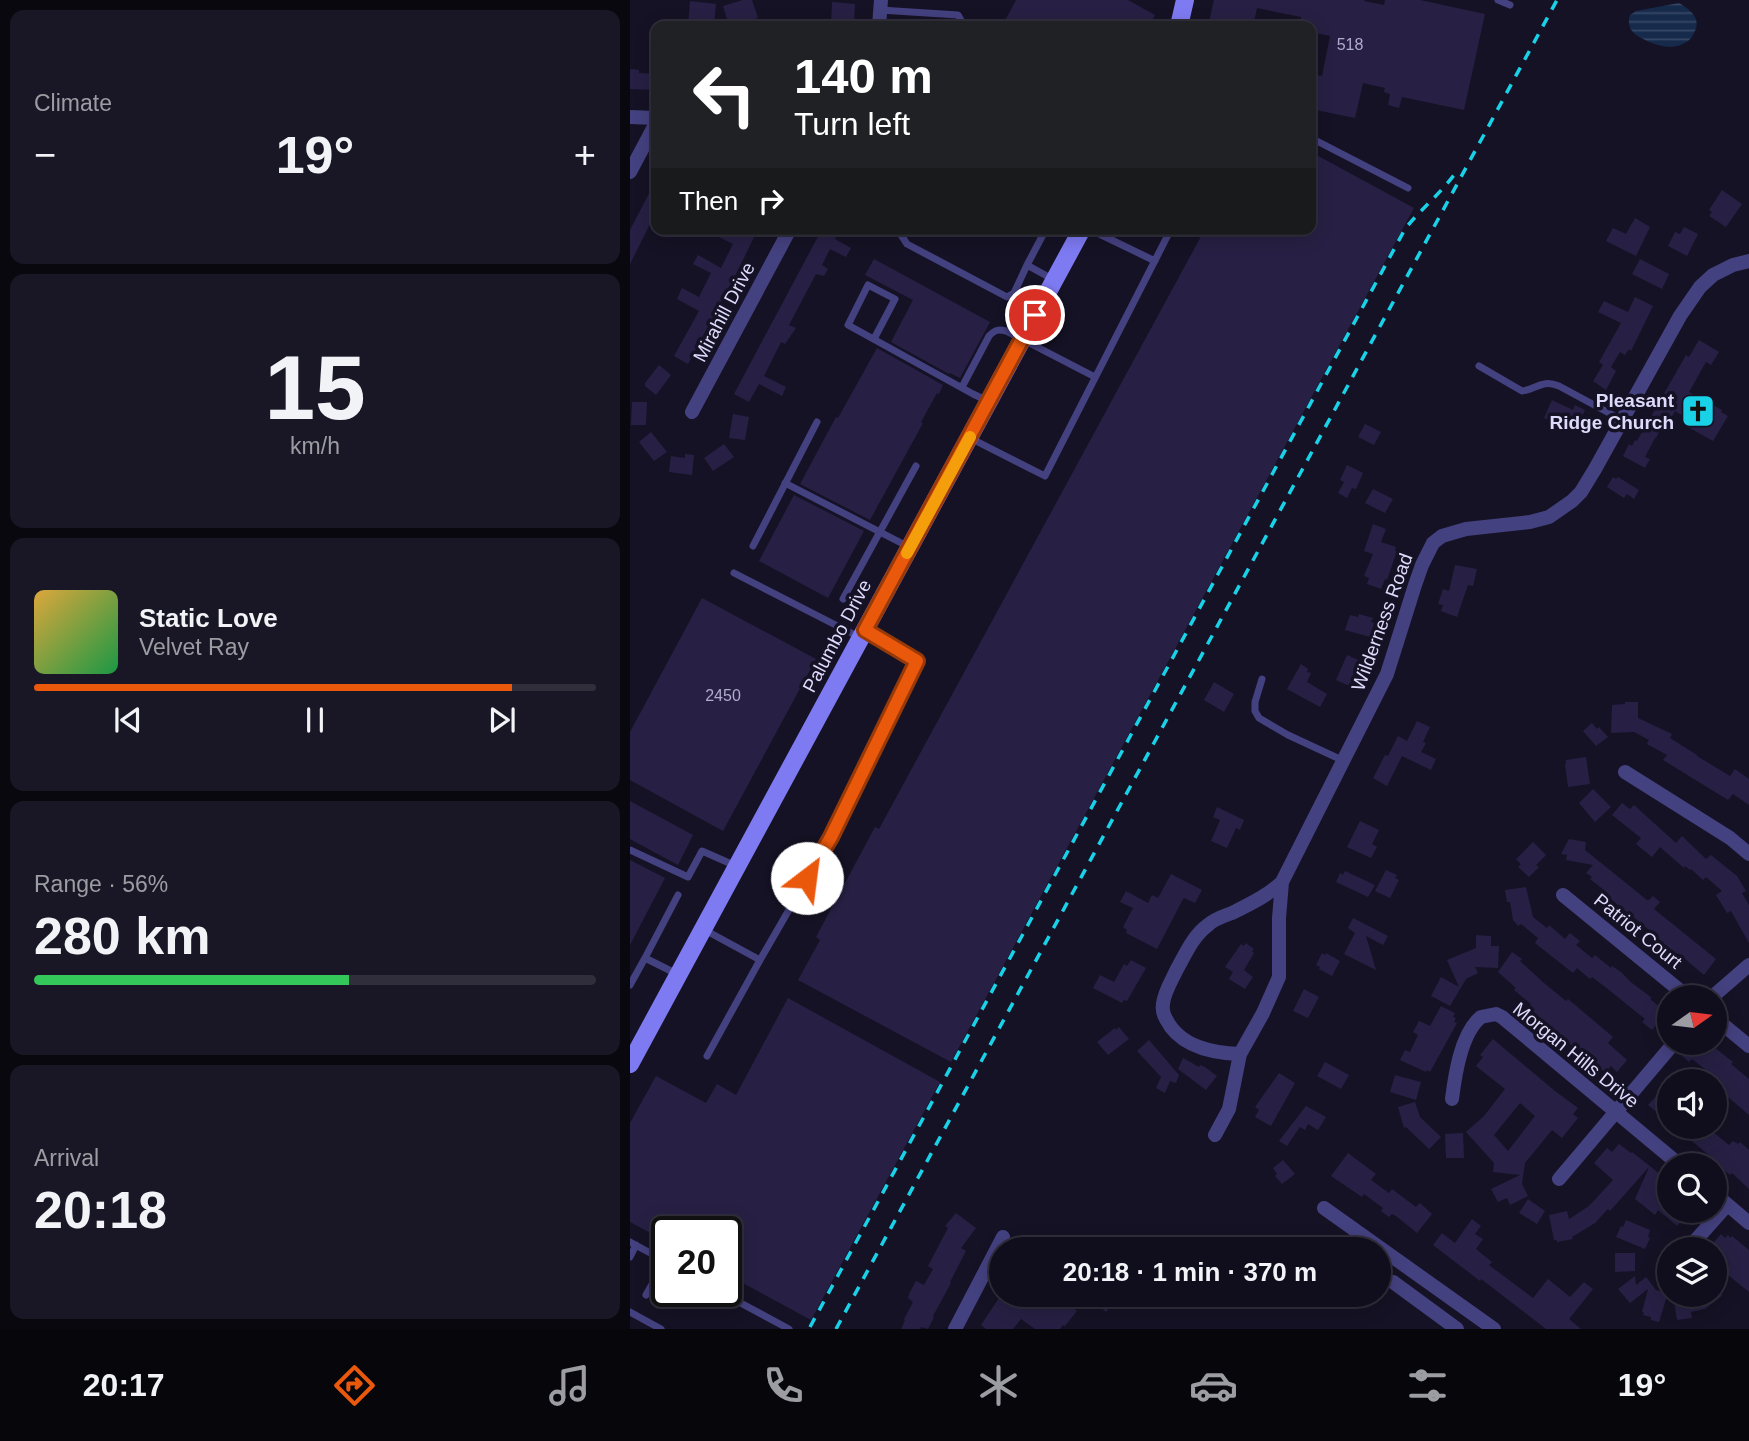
<!DOCTYPE html>
<meta charset="utf-8">
<style>
body{margin:0;font-family:Arial,sans-serif;background:#191725;color:#f1f3f6;height:100vh;display:flex;flex-direction:column;font-size:26px;white-space:nowrap}
*{box-sizing:border-box;margin:0}
p{font-size:23px;color:#9c9ca3}
.icon{flex:none;width:38px;height:38px;fill:none;stroke:currentColor;stroke-width:2;stroke-linecap:round;stroke-linejoin:round}
.map{position:relative;flex:1;overflow:hidden}
.sheet{display:flex;flex-direction:column;gap:10px;padding:10px;background:#09080f;width:630px}
.sheet>*{flex:none}
.banner{position:absolute;left:21px;top:21px;width:665px;height:214px;border-radius:14px;box-shadow:0 4px 18px #0003,0 0 0 2px #302e3b;background:#202124;color:#fff;overflow:hidden}
.needle{width:46px;rotate:76deg}
.buttons{position:absolute;left:1027px;top:985px;display:grid;gap:14px}
.buttons a{display:grid;place-items:center;width:70px;height:70px;border-radius:50%;background:#100e1c;box-shadow:0 4px 18px #0003,0 0 0 2px #302e3b;font-size:35px}
.speed{position:absolute;left:21px;top:1216px;display:flex;gap:14px;font-size:35px;font-weight:700;text-align:center}
.speed>*{display:grid;place-content:center;width:91px;height:91px;border-radius:50%;background:#100e1c;box-shadow:0 4px 18px #0003,0 0 0 2px #302e3b;line-height:1}
.speed .limit{border:4px solid #111;border-radius:10px;background:#fff;color:#111}
.pin{position:absolute;display:grid;place-items:center;width:60px;height:60px;color:#fff;margin:-30px;border:4px solid #fff;border-radius:50%;box-shadow:0 2px 7px #0007}
.me{position:absolute;width:77px;margin:-38px;rotate:30deg;stroke-linejoin:round;filter:drop-shadow(0 0 5px #0008)}
.turn{display:flex;align-items:center;gap:24px;height:147px;padding:0 28px;font-size:32px}
.turn .icon{width:91px;height:91px;stroke-width:2.5}
.turn b{display:block;font-size:49px;line-height:60px}
.then{display:flex;align-items:center;height:66px;padding:0 28px;background:#0003;gap:14px;font-size:26px}
.big{font-size:52px;font-weight:800;line-height:1.1}
.sheet .tile{flex:1;display:flex;flex-direction:column;justify-content:center;gap:10px;min-width:0;padding:0 24px;border-radius:14px;background:#191725}
.sheet .dial{align-items:center;gap:0}
.dial b{font-size:91px;line-height:1}
.song{display:flex;align-items:center;gap:21px}
.cover{width:84px;height:84px;border-radius:10px;background:linear-gradient(135deg,hsl(40 70% 55%),hsl(140 70% 35%))}
.played{height:7px;border-radius:4px;background:linear-gradient(90deg,#ea580c 85%,#302e3b 85%)}
.keys{display:flex;justify-content:space-around;direction:ltr}
.heat{display:flex;justify-content:space-between;align-items:center;font-size:38px;direction:ltr}
.charge{height:10px;border-radius:5px;background:linear-gradient(90deg,#34c759 56%,#302e3b 0)}
.trip{position:absolute;left:359px;top:1237px;width:402px;height:70px;border-radius:35px;background:#100e1c;box-shadow:0 4px 18px #0003,0 0 0 2px #302e3b;font-weight:800;line-height:70px;text-align:center}
.tab-bar{display:flex;height:112px;justify-content:space-around;align-items:center;background:#06060b;color:#9c9ca3}
.tab-bar .icon{width:49px;height:49px}
.tab-bar .active{color:#ea580c}
.tab-bar b{font-size:32px;color:#f1f3f6}
main{display:flex;flex:1;min-height:0}
.map>svg:first-child{display:block}
.water{fill:url(#water-rules)}
.building{fill:#272044;fill-rule:evenodd}
.lines{fill:none;stroke-linecap:round;stroke-linejoin:round}
.lane{stroke:#444180;stroke-width:7}
.street{stroke:#444180;stroke-width:14}
.secondary{stroke:#7e7af2;stroke-width:18}
.rail{stroke:#19d2e8;stroke-width:3.5;stroke-dasharray:10 9;stroke-linecap:butt}
.route-casing{stroke:#983908;stroke-width:18}
.route{stroke:#ea580c;stroke-width:12}
.slow{stroke:#f59e0b;stroke-width:12}
.labels{text-anchor:middle;dominant-baseline:central;stroke-width:7;stroke-linejoin:round;paint-order:stroke}
.number-label{font-size:16px;fill:#b0accd}
.street-label{font-size:19px;fill:#dedafb;stroke:#151225}
.poi-label{font-size:19px;font-weight:bold;fill:#dedafb;stroke:#151225;text-anchor:end}
</style>
<main>
<section class="sheet">
<div class="tile"><p>Climate</p>
<div class="heat"><a>−</a><b class="big">19°</b><a>+</a></div>
</div>
<div class="tile dial"><b>15</b><p>km/h</p></div>
<div class="tile">
<div class="song"><i class="cover"></i><div><b>Static Love</b><p>Velvet Ray</p></div></div>
<div class="played"></div>
<div class="keys"><svg class="icon" aria-label="previous" viewBox="0 0 24 24"><path d="M18 5L8 12l10 7zM5 5v14"/></svg><svg class="icon" aria-label="pause" viewBox="0 0 24 24"><path d="M8 5v14M16 5v14"/></svg><svg class="icon" aria-label="next" viewBox="0 0 24 24"><path d="M6 5l10 7-10 7zM19 5v14"/></svg></div>
</div>
<div class="tile"><p>Range · 56%</p><b class="big">280 km</b><div class="charge"></div></div>
<div class="tile"><p>Arrival</p><b class="big">20:18</b></div>
</section>
<div class="map">
<svg width="1119" height="1329" viewBox="0 0 1119 1329">
<defs>
<pattern id="water-rules" width="6" height="5" patternUnits="userSpaceOnUse" patternTransform="scale(1.75)"><rect width="6" height="5" fill="#162a4b"/><path d="M0 2.5h6" fill="none" stroke="#374866"/></pattern>
</defs>
<rect width="100%" height="100%" fill="#151225"/>
<path class="water" d="M1049 3C1061 10 1072 19 1064 33 1061 40 1055 44 1047 46 1036 48 1025 45 1015 40 1003 34 996 28 1000 15L1006 11Z"/>
<path class="building" d="M113 0H122L128 18 99 26 93 6Z
M386 0H498L525 15 519 26H372Z
M584 0H734V1L754 5 755 0H790L855 14 834 110 772 97 769 108 758 105 760 94 754 92 755 88 733 83 725 118 681 109V99L686 75 692 76 700 36 681 32V26H670L671 17 627 8 623 26H597L579 22Z
M60 1 86 4 84 26H58Z
M202 2 225 4 224 26H201Z
M0 69 9 70V73L26 74V90L0 89Z
M681 152 784 208 321 1062 168 980 190 940 186 937 245 827 249 829 575 229H681Z
M26 180V212L0 264V230Z
M1092 190 1112 204 1096 227 1079 216 1082 212 1079 210Z
M1005 218 1020 227 1006 256 976 241 983 228 996 234Z
M1054 227 1068 234 1057 256 1038 246 1045 232 1050 234Z
M73 229H128L107 272 58 364 44 356 69 311 47 299 52 288 69 297 81 273 63 264 68 255 91 268 103 244Z
M192 229H208L205 239 221 248 216 257 200 249 192 265 198 269 194 276 186 274 159 325 166 328 155 344 151 342 134 376 156 387 152 396 129 384 119 402 104 394Z
M244 259 360 322 330 378 320 373 319 374 261 342 283 300 235 275Z
M1010 259 1039 274 1032 289 1002 274Z
M1005 297 1023 306 1001 351 999 349 995 355 990 352 981 367 986 371 976 390 963 381 973 365 969 362 991 323 968 312 974 301 998 312Z
M1069 340 1089 352 1081 365 1076 362 1059 392 1092 410 1091 412 1098 416 1083 441 1058 427 1061 421 1045 411 1034 432 1030 430 1026 438H1025L1015 457 1020 459 1015 468 993 456 999 444 1002 446 1005 440 1007 441 1056 355 1059 357Z
M247 348 313 385 309 394 307 393 291 422 293 423 240 520 170 484 206 417 208 418Z
M29 365 41 375 26 395 15 386V383Z
M922 400 943 410 945 405 955 410 944 432 914 418Z
M2 402H17L16 425H1Z
M103 414 119 417 115 440 99 438Z
M735 424 751 432 744 445 728 437Z
M21 432 37 452 24 461 9 442Z
M94 444 104 457 83 471 74 458Z
M55 454 64 455 62 475 39 472 41 456 55 458Z
M717 465 733 473 726 489 722 488 717 498 708 493 714 482 710 480Z
M983 477 986 479 988 477 1009 490 1004 499 997 494 994 498 977 487Z
M743 489 763 499 755 513 735 503Z
M164 495 234 531 198 598 129 561Z
M743 524 756 529 751 542 766 547 765 551H767L757 580 755 579 751 589 737 584 739 578 734 576 743 554 734 551Z
M825 565 847 569 843 586 838 585 827 617 811 611 813 605 808 604 813 589 819 591Z
M72 598 186 659 93 831 0 780V732Z
M729 614 743 618 741 622 744 623 740 637 715 630 720 615 728 617Z
M717 655 733 662 722 687 706 680Z
M671 664 678 669 677 672 681 673 677 682 697 694 690 707 657 689Z
M584 682 604 694 594 712 574 700Z
M995 702H1008V718L1042 734 1040 738 1067 755V756L1100 776 1105 769 1119 779V805L1103 794 1098 800 1033 760 1037 755 1017 744 1019 740 1004 732 981 733 982 705 995 704Z
M787 721 800 727 793 742 796 743 791 752 806 759 801 770 772 756 757 786 743 778 755 755 758 756 768 736 777 741Z
M962 723 967 729 969 727 978 737 966 746 953 731Z
M956 757 960 784 938 787 935 764H936V760Z
M963 789 981 807 965 822 949 803Z
M0 801 63 835 48 865 0 839Z
M992 803 1000 809 1004 805 1046 843 1052 836 1076 859 1081 855 1107 876 1116 891 1112 893 1119 905V943L1101 911 1097 913 1086 895 1092 891 1076 877 1073 880 1061 869 1060 870 1055 866 1054 868 1030 847 1022 857 1006 844 1011 838 982 815Z
M587 807 614 820 610 830 606 828 597 848 581 841 590 820 583 817Z
M730 821 749 830 742 844 747 847 741 858 717 847Z
M939 839 956 842 955 850 1017 900H1019L1023 896 1030 902 1024 909 1086 959 1074 975 1048 953 1047 955 1011 923 977 896 979 894 960 879 962 877 956 873 963 865 936 860 937 855 931 854Z
M903 842 916 855 906 865 909 867 899 877 888 867 891 864 886 859Z
M0 860 35 878 0 945Z
M756 870 767 875 765 878 769 880 760 898 745 891Z
M715 871 745 885 738 897 706 882 710 873 713 875Z
M541 874 572 890 565 903 554 898 552 901 527 949 496 933 497 930 493 927 503 908 490 902 496 891 518 903 522 895 528 898Z
M896 887 903 917 917 928 919 925 935 939 940 933 950 941 946 945 962 958 965 955 981 968 982 966 991 972 1002 983 1022 998 1020 999 1036 1012 1022 1030 1012 1022 1015 1019 974 986 962 977 960 979 947 968 943 973 905 943 908 938 891 924 888 926 883 920 880 902H877L875 890Z
M723 918 758 936 753 945 736 936 746 970 714 954 725 933 718 928Z
M846 935 861 936V946H869L868 968 845 967 848 973 836 979 820 1006 801 996 811 977 829 987 817 960 846 948Z
M616 943 624 949 622 951 624 953 614 970 623 977 615 989 599 979 603 972 595 967 611 944 614 946Z
M882 952 892 959 890 961 914 983 936 1001 938 999 983 1037 978 1043 997 1060 987 1072 981 1066 976 1073 897 1010 901 1004 884 990 886 988 868 972Z
M692 953 695 955 696 953 710 961 702 976 689 969 690 967 686 965Z
M501 960 516 968 497 1001 494 1000 492 1003 463 988 470 975 484 982 494 964 497 966Z
M674 989 689 997 678 1018 663 1011Z
M158 998 310 1082 181 1320 96 1274V1232H37V1242L0 1222V1123L26 1076 76 1103 87 1084 106 1095Z
M811 1006 825 1013 823 1017 826 1018 824 1022 827 1023 800 1072 797 1070 796 1072 770 1060 775 1050 780 1052 788 1035 783 1032 789 1021 800 1026Z
M489 1027 499 1039 478 1055 467 1042 485 1028 486 1030Z
M863 1039 925 1091 948 1108 943 1114 948 1118 932 1138 922 1130 895 1163 892 1184 898 1196 880 1205 877 1198 868 1202 861 1189 890 1175 863 1172 864 1163 836 1132 854 1116 875 1089 846 1066 853 1057 850 1055ZM890 1103 905 1116 878 1151 864 1135Z
M519 1040 549 1075 546 1083 540 1081 535 1093 526 1088 531 1077 507 1051Z
M1063 1043H1079L1103 1062 1101 1064 1119 1079V1115L1085 1086V1082H1082L1073 1074 1076 1070 1062 1059 1059 1062 1052 1056Z
M553 1058 569 1067 570 1065 575 1067 587 1076 576 1090 548 1069Z
M695 1062 719 1075 711 1089 687 1076Z
M649 1073 665 1083 641 1126 625 1117 629 1110 625 1107Z
M765 1075 791 1082 786 1100 760 1092Z
M1040 1081V1123L1018 1105Z
M785 1102 790 1117 811 1137 799 1149 776 1127 774 1128 768 1107Z
M676 1106 696 1117 688 1130 678 1124 675 1130 670 1127 657 1146 649 1141Z
M1045 1127H1077L1099 1145 1103 1141 1108 1144 1110 1142 1119 1150V1189L1102 1173 1100 1175 1091 1168 1092 1166Z
M833 1133 834 1158H816L815 1134Z
M989 1144 1001 1153 1002 1152 1040 1182V1211H1059L1047 1226 1028 1210 1025 1215 1005 1199 1019 1167 980 1211 978 1209 965 1223 942 1237 943 1239 927 1242V1240H924L919 1215 937 1211 939 1219 959 1206 983 1180 964 1163 977 1148 982 1152Z
M718 1153 746 1174 741 1180 759 1193 762 1189 786 1207 790 1203 802 1214 787 1233 766 1216 762 1214 759 1217 751 1211 753 1208 734 1194 732 1197 701 1176Z
M653 1160 665 1174 652 1184 645 1176 647 1174 643 1168Z
M898 1199 915 1211 907 1224 889 1213Z
M326 1213 346 1228 331 1248 336 1251 320 1282 321 1283 303 1316 304 1317 298 1329 291 1327 290 1329H271L275 1320 274 1319 283 1302 278 1298 280 1292 286 1281 294 1285 303 1269 298 1266 318 1228 315 1226Z
M842 1219 851 1226 845 1234 853 1239 846 1249 862 1262 859 1265 903 1298 918 1279 940 1297 954 1282 963 1289 939 1319 951 1329H916L851 1279 850 1281 803 1245 812 1233 825 1243Z
M996 1220 1020 1230 1018 1237 1020 1238 1015 1249 986 1237 991 1226 993 1227Z
M1091 1234 1095 1238 1098 1235 1100 1238 1102 1236 1119 1250V1292L1093 1271 1099 1264 1080 1247Z
M985 1253H1005V1271L985 1272Z
M1005 1276 1006 1285 1016 1277 1026 1290 1038 1293 1029 1322 1021 1320V1317L1013 1315 1014 1312H1012L1018 1289 1000 1303 988 1289Z
M371 1295H419L434 1307 437 1303 447 1311 435 1326 433 1325 430 1329H405L391 1319 383 1329H356L351 1325Z
M455 1295H480L486 1300 476 1312Z
M1043 1295H1093L1075 1309 1061 1312 1062 1318 1047 1320Z"/>
<g class="lines">
<path class="lane" d="M868 0 880 5
M250 10 328 15 332 22V26
M681 138 778 188
M274 229 271 235 277 244 377 297 384 293 397 265 424 280
M459 229 525 261
M397 265 416 229
M244 339 265 299 238 285 218 325 343 394 358 401
M849 366 892 391C908 389 911 379 929 386L992 420
M332 387 359 336C365 330 368 329 376 331L465 377
M340 438 415 476 541 229
M155 483 279 547
M123 546 187 422
M104 573 231 638
M213 599 286 466
M632 679 625 702V711L629 718 658 735 714 761
M0 850 58 877 72 851 106 866
M73 929 130 960
M47 974 15 958 48 895
M0 985 15 958
M77 1056 130 960 201 837 287 661 235 630
M0 1242 37 1262
M0 1257 6 1245
M90 1292 159 1329
M16 1295 35 1261
M0 1312 31 1329"/>
<path class="street" d="M249 26 251 0
M0 117 26 118
M0 172 26 123
M62 412 160 229
M995 772 1100 838 1119 854
M933 895 1059 998
M1081 998 1119 965
M1085 1018 1119 1046
M610 1054C582 1053 550 1047 536 1019 533 1014 532 1010 533 1004 534 992 542 980 547 969 556 953 563 936 578 925 584 919 594 916 602 913 620 904 637 896 652 882
M822 1099C825 1075 831 1033 851 1017L866 1014 872 1017 1051 1166
M585 1135 599 1109 610 1054 633 1013 649 977V918L652 882 757 674 785 585 792 565 803 543 812 536 836 529 900 522 919 517 942 501 951 492 965 469 1050 316 1070 287 1083 275 1103 265 1119 261
M929 1179 1044 1043
M1085 1194 1119 1223
M694 1208 864 1329
M1057 1250 1097 1205
M763 1282 827 1329
M325 1329 373 1237"/>
<path class="secondary" d="M549 26 555 0
M0 1064 452 229"/>
<path class="rail" d="M180 1327 775 229C790 210 809 195 824 175
M206 1329 927 0"/>
</g>
<g class="lines">
<defs>
<path id="route" d="M177 878 201 837 287 661 235 630 405 315"/>
</defs>
<use href="#route" class="route-casing"/>
<use href="#route" class="route"/>
<path class="slow" d="M277 553 340 437"/>
</g>
<defs>
<symbol id="church-square" viewBox="-11 -11 22 22"><rect x="-9" y="-9" width="18" height="18" rx="4" fill="#19d2e8" stroke="#151225"/><path d="M-1.2-6h2.4v3.5h3.3v2.4h-3.3V6h-2.4V-.1h-3.3v-2.4h3.3Z" fill="#111"/></symbol>
</defs>
<g fill-rule="evenodd">
<use href="#church-square" x="1049" y="392" width="38" height="38"/>
</g>
<g class="labels">
<g class="number-label">
<text x="720" y="44">518</text>
<text x="93" y="695">2450</text>
</g>
<g class="street-label">
<text transform="translate(94 312) rotate(-62)">Mirahill Drive</text>
<text transform="translate(752 622) rotate(-70)">Wilderness Road</text>
<text transform="translate(207 636) rotate(-62)">Palumbo Drive</text>
<text transform="translate(1008 931) rotate(39)">Patriot Court</text>
<text transform="translate(946 1055) rotate(39)">Morgan Hills Drive</text>
</g>
<g class="poi-label">
<text x="1044" y="400">Pleasant<tspan x="1044" dy="22">Ridge Church</tspan></text>
</g>
</g>
</svg>
<div class="buttons">
<a><svg class="needle" viewBox="-14 -14 28 28"><path d="M0-13l5 13h-10z" fill="#e53935"/><path d="M0 13l5-13h-10z" fill="#9c9ca3"/></svg></a>
<a><svg class="icon" aria-label="sound" viewBox="0 0 24 24"><path d="M4 9h4l5-4v14l-5-4H4zM17 9q2 3 0 6"/></svg></a>
<a><svg class="icon" aria-label="search" viewBox="0 0 24 24"><circle cx="10" cy="10" r="6"/><path d="M15 15l6 6"/></svg></a>
<a><svg class="icon" aria-label="layers" viewBox="0 0 24 24"><path d="M12 4l9 5-9 5-9-5zM3 14l9 5 9-5"/></svg></a>
</div>
<div class="speed"><div class="limit">20</div></div>
<div class="pin" style="left:405px;top:315px;background:#d93025"><svg class="icon" aria-label="arrive" viewBox="0 0 24 24"><path d="M6 21V4h12l-3 4 3 4H6"/></svg></div>
<svg class="me" style="left:177px;top:878px" viewBox="-20 -20 40 40"><circle r="19" fill="#fff"/><path d="M0-13L10 11 0 6-10 11z" fill="#ea580c"/></svg>
<div class="trip">20:18 · 1 min · 370 m</div>
<div class="banner">
<div class="turn"><svg class="icon" aria-label="left" viewBox="0 0 24 24"><path d="M17 20v-9H6M10 6l-5 5 5 5"/></svg><div><b>140 m</b>Turn left</div></div>
<div class="then">Then<svg class="icon" aria-label="right" viewBox="0 0 24 24"><path d="M7 20v-9h11M14 6l5 5-5 5"/></svg></div>
</div>
</div>
</main>
<nav class="tab-bar">
<b>20:17</b>
<svg class="icon active" aria-label="directions" viewBox="0 0 24 24"><path d="M12 3l9 9-9 9-9-9zM9 14v-3h6M13 9l2 2-2 2"/></svg>
<svg class="icon" aria-label="music" viewBox="0 0 24 24"><path d="M9 18V5l10-2v13"/><circle cx="6" cy="18" r="3"/><circle cx="16" cy="16" r="3"/></svg>
<svg class="icon" aria-label="phone" viewBox="0 0 24 24"><path d="M5 4h4l2 5-3 2q2 4 5 5l2-3 5 2v4C11 20 4 13 5 4z"/></svg>
<svg class="icon" aria-label="climate" viewBox="0 0 24 24"><path d="M12 3v18M4 7l16 10M4 17L20 7"/></svg>
<svg class="icon" aria-label="car" viewBox="0 0 24 24"><path d="M5 17H2v-5l4-1 3-4h7l3 4 3 1v5h-3M9 17h6M6 11h13"/><circle cx="7" cy="17" r="2"/><circle cx="17" cy="17" r="2"/></svg>
<svg class="icon" aria-label="filters" viewBox="0 0 24 24"><path d="M4 7h16M4 17h16"/><circle cx="9" cy="7" r="2"/><circle cx="15" cy="17" r="2"/></svg>
<b>19°</b>
</nav>
